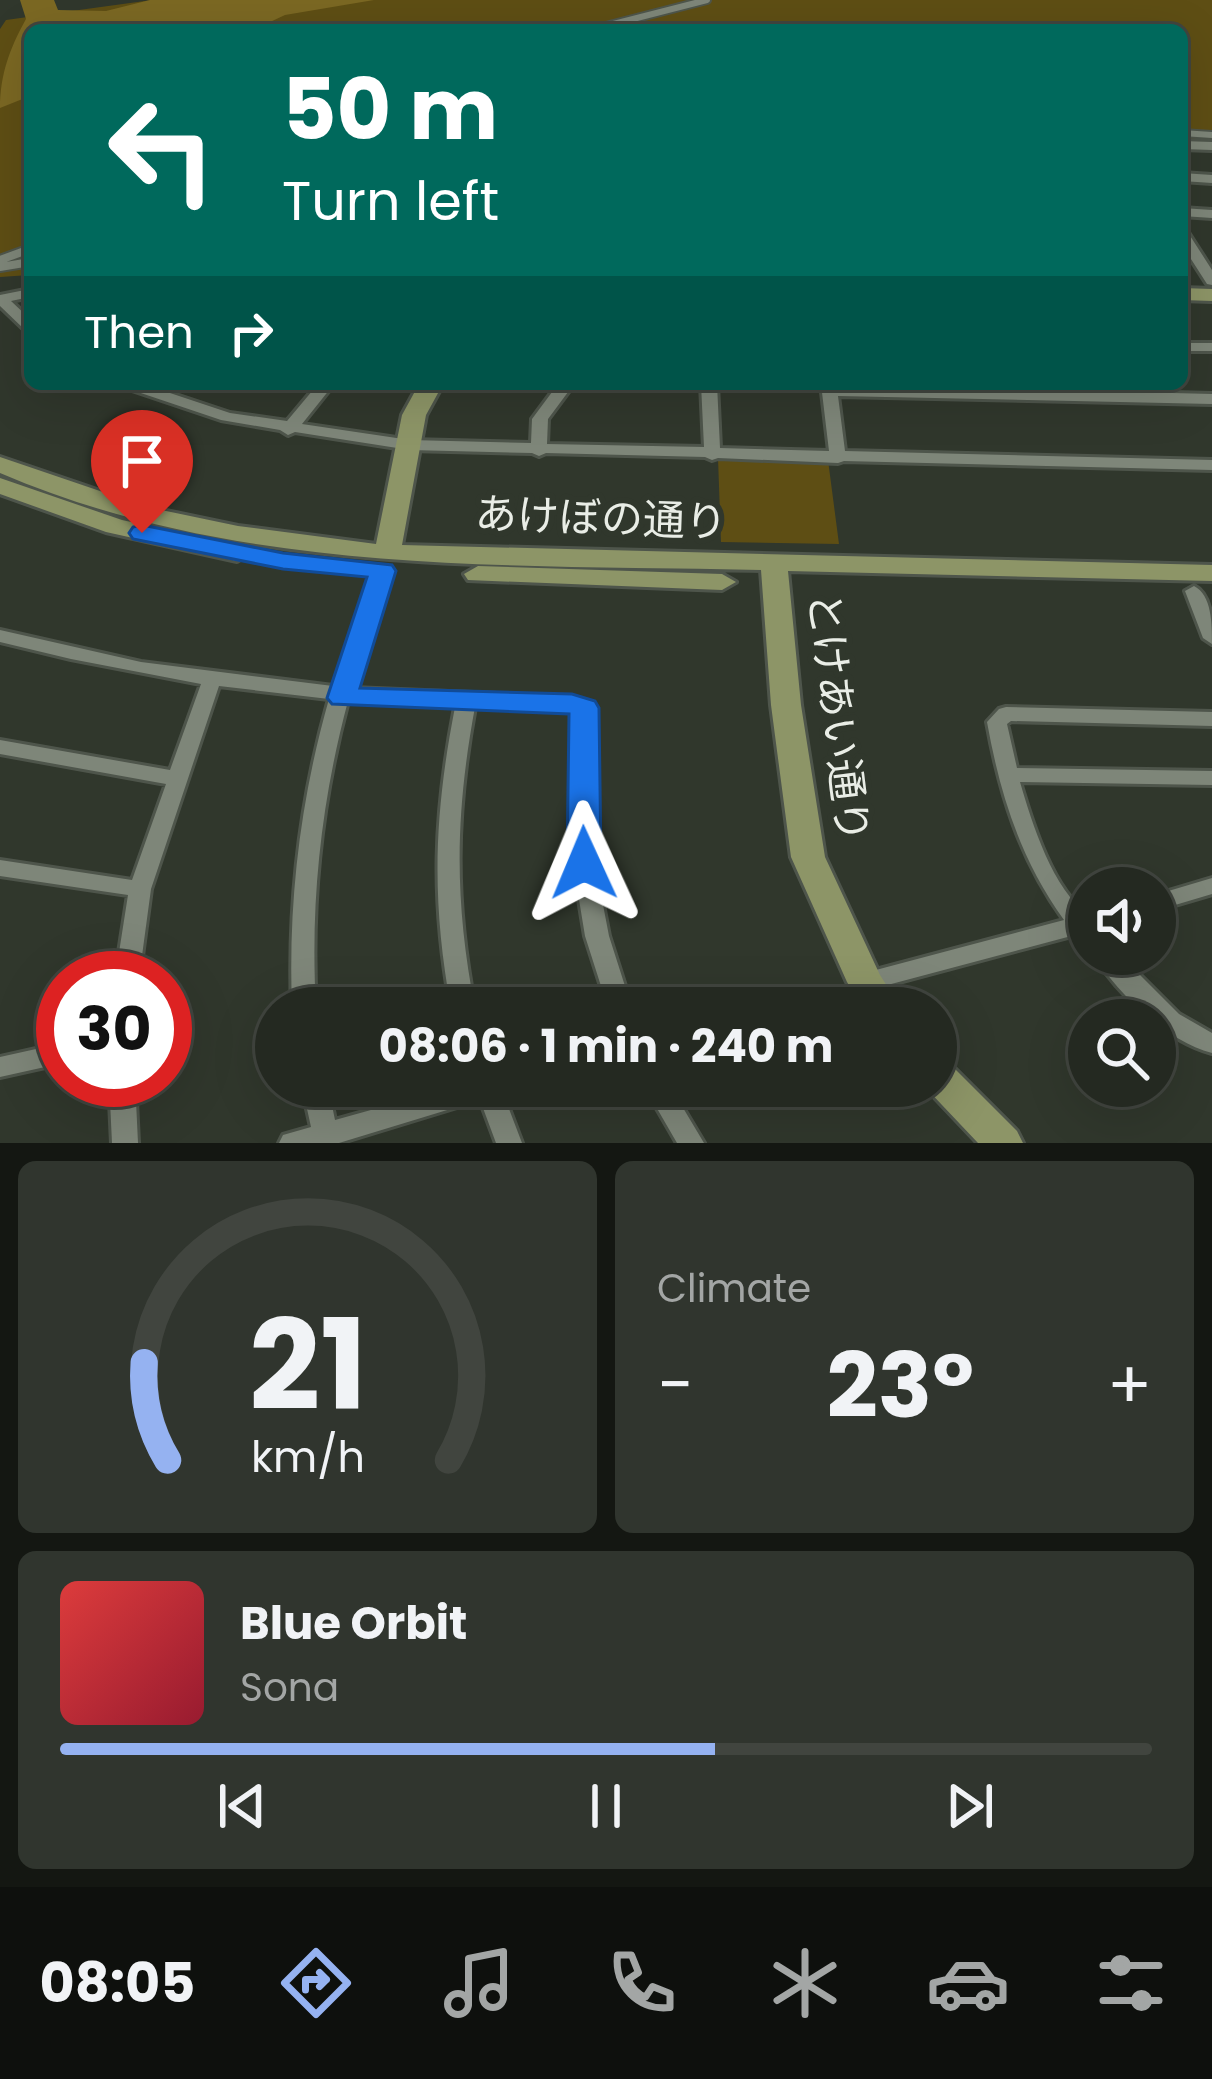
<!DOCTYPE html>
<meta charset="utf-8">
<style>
body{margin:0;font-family:Poppins,"Noto Sans JP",sans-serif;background:#30352e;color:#f1f3f6;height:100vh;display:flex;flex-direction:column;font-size:45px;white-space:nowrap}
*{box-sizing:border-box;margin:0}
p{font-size:39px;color:#a3a6a5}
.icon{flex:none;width:66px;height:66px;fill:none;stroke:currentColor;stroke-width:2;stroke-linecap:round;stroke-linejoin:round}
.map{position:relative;height:1143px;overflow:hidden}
.details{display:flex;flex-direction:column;gap:18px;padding:18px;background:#141712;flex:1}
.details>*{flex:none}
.top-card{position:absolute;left:24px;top:24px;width:1164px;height:366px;border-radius:18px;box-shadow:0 12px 48px #0002,0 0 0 3px #41453f;background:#00695c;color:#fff;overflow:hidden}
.controls{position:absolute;left:1068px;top:867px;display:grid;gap:24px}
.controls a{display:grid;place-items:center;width:108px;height:108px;border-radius:50%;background:#242921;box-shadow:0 12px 48px #0002,0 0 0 3px #41453f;font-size:60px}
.speed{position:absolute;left:36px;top:951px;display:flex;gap:24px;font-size:60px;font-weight:700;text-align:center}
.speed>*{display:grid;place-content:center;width:156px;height:156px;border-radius:50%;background:#242921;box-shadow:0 12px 48px #0002,0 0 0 3px #41453f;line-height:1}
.speed .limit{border:18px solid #d22;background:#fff;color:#111}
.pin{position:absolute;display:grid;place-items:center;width:102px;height:102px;color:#fff;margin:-123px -51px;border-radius:50% 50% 50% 0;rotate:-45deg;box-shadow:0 0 12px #0007}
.pin .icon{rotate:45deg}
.me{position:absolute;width:132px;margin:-66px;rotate:359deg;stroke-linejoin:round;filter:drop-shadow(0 0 9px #0008)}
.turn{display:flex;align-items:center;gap:42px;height:252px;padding:0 60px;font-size:54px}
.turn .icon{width:156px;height:156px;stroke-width:2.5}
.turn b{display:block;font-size:84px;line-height:102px}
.then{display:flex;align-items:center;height:114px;padding:0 60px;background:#0003;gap:24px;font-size:45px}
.big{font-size:90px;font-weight:700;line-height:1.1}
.details .widget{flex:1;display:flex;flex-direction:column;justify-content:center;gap:18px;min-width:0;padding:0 42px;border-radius:18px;background:#30352e}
.details .dial{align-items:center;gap:0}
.dial svg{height:312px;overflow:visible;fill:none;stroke:#41453f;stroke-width:7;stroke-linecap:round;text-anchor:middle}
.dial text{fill:#f1f3f6;stroke:none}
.song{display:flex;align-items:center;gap:36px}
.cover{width:144px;height:144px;border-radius:18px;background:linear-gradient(135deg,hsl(0 70% 55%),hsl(350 70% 35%))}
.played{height:12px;border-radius:6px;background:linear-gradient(90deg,#95b2f1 60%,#41453f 60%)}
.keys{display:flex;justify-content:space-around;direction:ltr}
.heat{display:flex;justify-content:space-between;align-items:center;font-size:66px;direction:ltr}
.details .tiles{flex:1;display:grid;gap:18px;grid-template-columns:1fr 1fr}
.widget:last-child{grid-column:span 2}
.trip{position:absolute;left:255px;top:987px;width:702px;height:120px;border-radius:60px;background:#242921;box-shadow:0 12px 48px #0002,0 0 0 3px #41453f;font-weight:700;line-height:120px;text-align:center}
.tabs{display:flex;height:192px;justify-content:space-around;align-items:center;background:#0e100d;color:#a3a6a5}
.tabs .icon{width:84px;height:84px}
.tabs .current{color:#95b2f1}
.tabs b{font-size:54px;color:#f1f3f6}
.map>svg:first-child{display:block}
.green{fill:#5e4e14}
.forest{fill:#7b6823}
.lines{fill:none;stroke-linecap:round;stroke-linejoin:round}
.lane-far1-casing{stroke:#4e554b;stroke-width:10}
.lane-casing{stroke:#4e554b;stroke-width:12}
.street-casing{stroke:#4e554b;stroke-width:6}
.secondary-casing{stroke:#4e554b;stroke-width:6}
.lane-far1{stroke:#7e8679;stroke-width:6}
.lane{stroke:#7e8679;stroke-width:8}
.street{fill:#7e8679;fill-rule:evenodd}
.secondary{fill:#8d9567;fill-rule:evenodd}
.route{fill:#1a73e8;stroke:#114b97;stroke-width:3}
.labels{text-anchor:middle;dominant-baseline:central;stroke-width:12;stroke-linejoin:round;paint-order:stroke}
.street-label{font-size:42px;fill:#e9ede6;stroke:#30372c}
</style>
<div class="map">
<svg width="1212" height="1143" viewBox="0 0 1212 1143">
<rect width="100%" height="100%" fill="#30372c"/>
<path class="green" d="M152 0H1212V141L1182 140V30H30V275L0 277V29L6 20Z
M718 458 828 460 839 544 721 542Z"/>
<path class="forest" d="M20 0H54L58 10 106 11 150 0H374L285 15 253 30H30V96L0 108C0 74 10 48 26 19Z"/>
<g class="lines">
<defs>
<path id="lane-far1" d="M590 30 707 0
M1182 133 1212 135"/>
<path id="lane" d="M0 260 30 249
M0 267 30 262"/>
<path id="street" d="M1182 141 1212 142V150L1182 149Z
M1182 173 1212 175V183L1182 181Z
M1182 208 1212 210V218L1182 216Z
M1182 230 1187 231 1212 270V285L1207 284 1182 245Z
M30 289V297L11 301 30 319V331L25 330 0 306V295Z
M1182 343H1212V351H1182Z
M120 384H143L230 413 287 421 318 384H334L302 424 410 440 531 443 532 419 558 384H574L548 419 547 444 704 447 701 384H717L720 448 829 451 821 384 1212 394V404L838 396 845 451 1212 460V470L844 461 838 463 718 458 712 460 705 457 546 453 539 456 532 453 410 450 295 432 288 435 280 430 221 420 123 387Z
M382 566 391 571 352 688 572 697 591 703 594 708 595 863 609 936 632 1008H608L585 936 573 863 574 711 569 709 475 707C455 815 454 900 475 1008H451C431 899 434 815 455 707L348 701C321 802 310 903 316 1008H292C288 902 300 801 329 699L219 686 151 889 139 978H115L128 895 0 876V860L132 880 166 784 0 754V740L170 770 201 684 71 659 0 642V630L141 662 333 686 373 571Z
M1194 586C1212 595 1212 624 1212 644L1203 638 1185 591Z
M1006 707 1212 712V726L1011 721 1007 724 1017 768 1212 771V785L1020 782C1032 823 1053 891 1089 915V945L1081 942 1075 935 865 991 857 989 853 982 857 975 1064 920C1020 859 1000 794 987 722L999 709Z
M1212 878V894L1155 911V895Z
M1093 954H1119L1179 1014 1212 1033V1053C1166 1041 1118 994 1093 954Z
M63 1043V1063L0 1077V1057Z
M109 1080H135L138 1143H112Z
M302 1086H328L335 1120 457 1086H507L503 1093 522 1143H496L480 1100 339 1143H279L283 1135 311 1127Z
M644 1086H670L704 1143H677Z"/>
<path id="secondary" d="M1182 288 1212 289V301L1182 300Z
M419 384H443L426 415 402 545 1212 565V581L788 571 801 705 825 857 880 975 901 1008H863L847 982 791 857 771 705 761 570C505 564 240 576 0 473V457L147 507 238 526 376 544 402 415Z
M0 478 122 520 246 547 250 553 237 561 106 532 0 494Z
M478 566 722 574 736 582 722 590 468 580 464 574Z
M936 1059 949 1063 1017 1131 1023 1143H978L924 1086H936Z"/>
</defs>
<use href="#lane-far1" class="lane-far1-casing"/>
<use href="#lane" class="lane-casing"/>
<use href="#street" class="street-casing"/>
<use href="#secondary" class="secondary-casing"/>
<use href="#lane-far1" class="lane-far1"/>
<use href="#lane" class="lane"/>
<use href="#street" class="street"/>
<use href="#secondary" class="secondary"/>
</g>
<path class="route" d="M142 525 283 553 392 565 396 571 360 688 572 694 595 701 599 708 601 863 596 872H572L567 863 569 714 332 704 327 698 367 577 283 569 133 539 129 533 133 527Z"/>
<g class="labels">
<g class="street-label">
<text transform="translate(601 518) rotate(2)">あけぼの通り</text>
<text transform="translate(838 717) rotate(83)">とけあい通り</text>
</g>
</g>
</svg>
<div class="controls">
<a><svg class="icon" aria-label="sound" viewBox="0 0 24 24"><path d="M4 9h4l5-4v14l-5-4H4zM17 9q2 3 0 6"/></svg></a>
<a><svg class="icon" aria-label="search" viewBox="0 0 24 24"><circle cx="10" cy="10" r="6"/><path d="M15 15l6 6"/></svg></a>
</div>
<div class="speed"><div class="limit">30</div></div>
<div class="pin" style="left:142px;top:533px;background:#d93025"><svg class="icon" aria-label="arrive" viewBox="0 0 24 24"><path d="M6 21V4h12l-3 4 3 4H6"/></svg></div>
<svg class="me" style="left:584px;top:863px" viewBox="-20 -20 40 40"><path d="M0-17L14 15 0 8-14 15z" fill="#1a73e8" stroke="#fff" stroke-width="4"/></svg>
<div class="trip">08:06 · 1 min · 240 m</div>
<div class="top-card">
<div class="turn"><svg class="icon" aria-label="left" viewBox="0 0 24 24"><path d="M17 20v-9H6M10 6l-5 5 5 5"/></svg><div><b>50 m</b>Turn left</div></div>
<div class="then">Then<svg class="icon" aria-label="right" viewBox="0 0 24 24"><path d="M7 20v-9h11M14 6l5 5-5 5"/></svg></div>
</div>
</div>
<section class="details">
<div class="tiles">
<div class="widget dial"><svg viewBox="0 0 100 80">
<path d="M14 69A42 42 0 1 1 86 69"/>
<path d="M14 69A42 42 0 0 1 8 44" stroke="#95b2f1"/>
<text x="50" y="56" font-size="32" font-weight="700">21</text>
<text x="50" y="72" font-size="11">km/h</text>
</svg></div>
<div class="widget"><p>Climate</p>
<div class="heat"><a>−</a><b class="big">23°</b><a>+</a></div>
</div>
<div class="widget">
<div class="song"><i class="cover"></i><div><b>Blue Orbit</b><p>Sona</p></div></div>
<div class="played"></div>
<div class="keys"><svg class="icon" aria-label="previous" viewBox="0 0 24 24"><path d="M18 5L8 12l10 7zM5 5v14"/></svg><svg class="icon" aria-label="pause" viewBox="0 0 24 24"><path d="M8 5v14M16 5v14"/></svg><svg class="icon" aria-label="next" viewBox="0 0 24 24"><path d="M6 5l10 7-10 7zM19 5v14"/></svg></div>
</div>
</div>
</section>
<nav class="tabs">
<b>08:05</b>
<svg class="icon current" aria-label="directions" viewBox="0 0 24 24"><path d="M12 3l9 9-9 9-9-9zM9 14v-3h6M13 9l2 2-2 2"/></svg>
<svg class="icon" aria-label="music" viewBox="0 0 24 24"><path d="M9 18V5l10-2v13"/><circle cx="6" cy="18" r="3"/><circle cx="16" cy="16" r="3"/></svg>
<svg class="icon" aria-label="phone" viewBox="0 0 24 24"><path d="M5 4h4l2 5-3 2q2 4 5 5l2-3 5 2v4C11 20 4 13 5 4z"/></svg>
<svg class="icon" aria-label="climate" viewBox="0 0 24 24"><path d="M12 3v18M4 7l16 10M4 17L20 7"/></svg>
<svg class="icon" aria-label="car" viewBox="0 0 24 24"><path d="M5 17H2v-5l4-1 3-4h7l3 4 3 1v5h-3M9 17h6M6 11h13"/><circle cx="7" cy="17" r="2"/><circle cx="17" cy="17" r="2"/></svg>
<svg class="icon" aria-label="filters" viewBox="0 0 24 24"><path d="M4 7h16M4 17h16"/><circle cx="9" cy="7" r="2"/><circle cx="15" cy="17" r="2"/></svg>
</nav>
